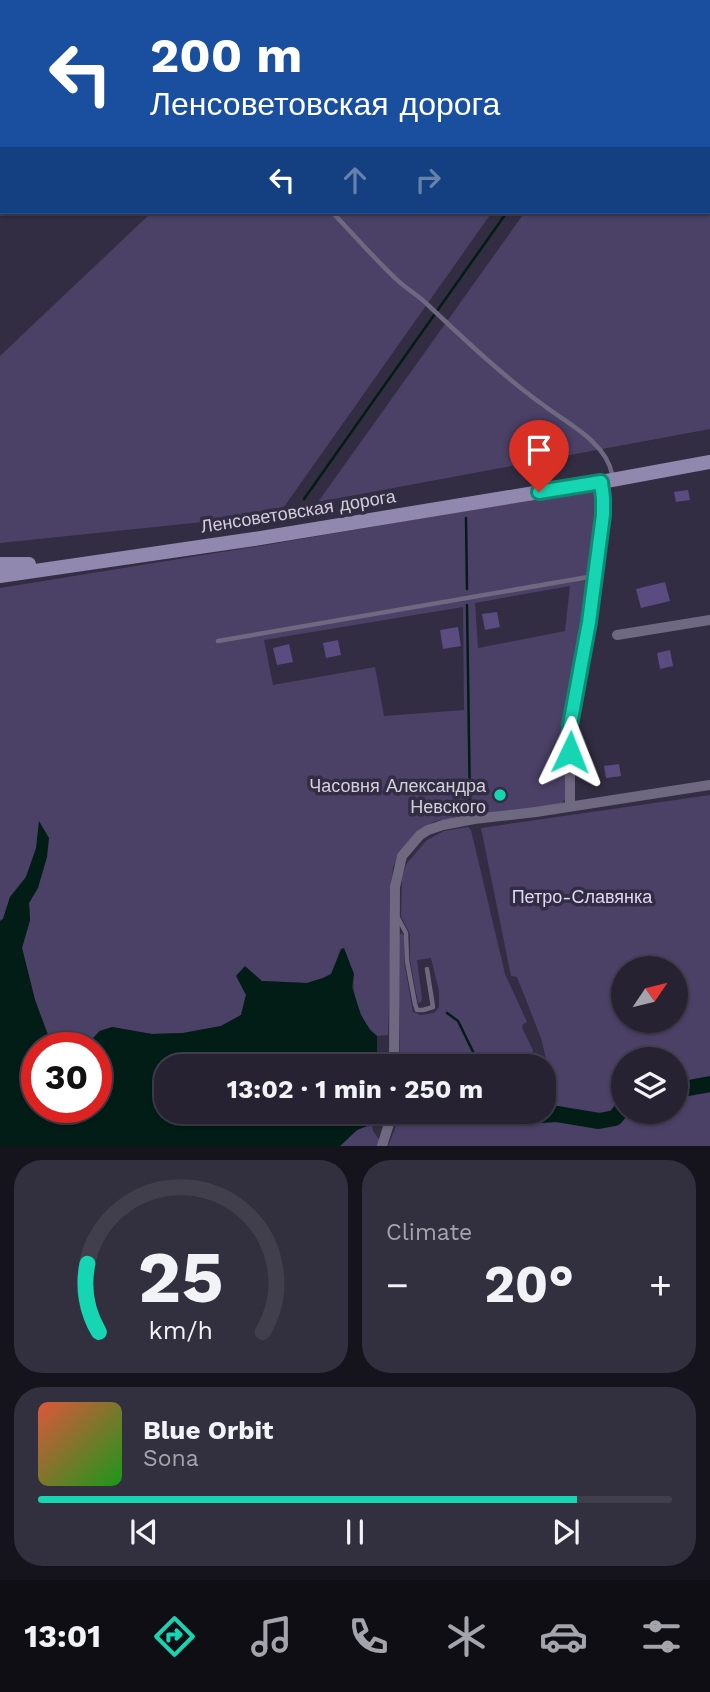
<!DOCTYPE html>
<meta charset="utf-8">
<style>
body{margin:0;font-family:"Work Sans",sans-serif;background:#322f3e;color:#f1f3f6;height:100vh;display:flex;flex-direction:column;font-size:26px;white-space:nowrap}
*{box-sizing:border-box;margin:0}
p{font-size:23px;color:#a4a4ac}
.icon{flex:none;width:38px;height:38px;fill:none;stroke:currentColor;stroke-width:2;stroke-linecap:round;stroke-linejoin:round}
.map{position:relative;height:1146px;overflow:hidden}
.side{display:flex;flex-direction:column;gap:14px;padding:14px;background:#15131c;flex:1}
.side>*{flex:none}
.banner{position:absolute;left:0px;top:0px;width:710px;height:214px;box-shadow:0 2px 5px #0004,0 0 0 2px #423f4d;background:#1a4fa0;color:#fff;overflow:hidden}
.needle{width:46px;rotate:55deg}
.buttons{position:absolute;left:611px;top:956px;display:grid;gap:14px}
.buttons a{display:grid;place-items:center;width:77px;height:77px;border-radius:50%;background:#262232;box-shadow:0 2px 5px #0004,0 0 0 2px #423f4d;font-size:35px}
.speed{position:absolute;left:21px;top:1032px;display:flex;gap:14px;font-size:35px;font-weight:700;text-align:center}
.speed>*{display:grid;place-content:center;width:91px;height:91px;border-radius:50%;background:#262232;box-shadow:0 2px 5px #0004,0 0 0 2px #423f4d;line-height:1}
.speed .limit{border:10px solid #d22;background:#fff;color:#111}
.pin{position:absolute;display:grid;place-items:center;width:60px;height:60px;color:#fff;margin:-72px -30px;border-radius:50% 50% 50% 0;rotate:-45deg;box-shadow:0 0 7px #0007}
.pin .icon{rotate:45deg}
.me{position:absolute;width:77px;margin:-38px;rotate:2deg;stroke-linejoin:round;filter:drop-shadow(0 0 5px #0008)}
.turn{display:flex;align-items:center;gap:24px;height:147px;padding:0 35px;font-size:32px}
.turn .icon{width:91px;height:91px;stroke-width:2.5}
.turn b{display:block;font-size:49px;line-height:60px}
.lanes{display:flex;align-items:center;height:66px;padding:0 35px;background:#0003;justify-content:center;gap:35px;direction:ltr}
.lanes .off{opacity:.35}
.big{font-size:52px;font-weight:700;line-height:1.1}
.side .widget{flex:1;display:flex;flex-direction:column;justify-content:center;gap:10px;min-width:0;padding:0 24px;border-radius:28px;background:#322f3e}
.side .dial{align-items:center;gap:0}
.dial svg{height:182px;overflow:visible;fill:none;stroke:#423f4d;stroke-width:7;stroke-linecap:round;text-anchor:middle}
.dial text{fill:#f1f3f6;stroke:none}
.song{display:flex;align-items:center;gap:21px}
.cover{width:84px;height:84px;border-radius:10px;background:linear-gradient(135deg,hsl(10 70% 55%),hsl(120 70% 35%))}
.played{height:7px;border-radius:4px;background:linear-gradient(90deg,#15d5b3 85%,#423f4d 85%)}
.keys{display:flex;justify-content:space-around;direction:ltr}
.heat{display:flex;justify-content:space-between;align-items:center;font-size:38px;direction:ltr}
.side .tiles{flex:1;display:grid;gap:14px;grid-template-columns:1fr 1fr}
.widget:last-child{grid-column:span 2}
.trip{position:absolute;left:154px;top:1054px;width:402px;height:70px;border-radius:28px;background:#262232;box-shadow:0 2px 5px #0004,0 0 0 2px #423f4d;font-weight:700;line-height:70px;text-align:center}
.tabs{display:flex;height:112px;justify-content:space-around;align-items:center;background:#0f0e14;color:#a4a4ac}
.tabs .icon{width:49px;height:49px}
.tabs .selected{color:#15d5b3}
.tabs b{font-size:32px;color:#f1f3f6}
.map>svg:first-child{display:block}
.green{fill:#4b4167;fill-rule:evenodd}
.water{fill:#021c16}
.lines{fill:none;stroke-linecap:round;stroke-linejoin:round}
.stream{stroke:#021c16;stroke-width:2.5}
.river{stroke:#021c16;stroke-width:16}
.building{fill:#5a4b80}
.lane{stroke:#6e6981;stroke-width:4.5}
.street{stroke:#6e6981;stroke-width:10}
.secondary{stroke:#9188af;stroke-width:14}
.primary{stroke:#ac9fd2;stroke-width:16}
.route-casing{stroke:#0e8a74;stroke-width:18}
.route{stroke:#15d5b3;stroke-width:12}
.poi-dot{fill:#15d5b3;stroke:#322d42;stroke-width:2.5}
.labels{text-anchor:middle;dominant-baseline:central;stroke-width:7;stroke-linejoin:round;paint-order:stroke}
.street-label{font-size:18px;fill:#d3d0dd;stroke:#322d42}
.poi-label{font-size:18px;fill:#d3d0dd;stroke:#322d42;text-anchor:end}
.park-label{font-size:18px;fill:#dfd8f9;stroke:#322d42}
</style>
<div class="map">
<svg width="710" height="1146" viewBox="0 0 710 1146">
<rect width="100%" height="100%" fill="#322d42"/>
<path class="green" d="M675 0H710V429L318 502 525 212H709V2H674Z
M152 212H492L279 514 0 543V356Z
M587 490 594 492 598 498V520L563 724 566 798 562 803 557 805 435 821 417 832 399 852 393 868 391 885 392 915 388 1035 377 1036C360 1022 351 995 354 973L331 974 323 978 307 983 262 981 246 995 241 1015 221 1026 183 1033 152 1034 112 1027 99 1031 84 1048H57L52 1044 35 1000 22 948 30 920 29 903 38 888 40 822 37 848 26 877 10 897 3 919 0 921V588L272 544ZM570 586 565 631 478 648 475 603ZM463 607 464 710 384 716 375 667 273 685 264 640Z
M710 795V1146H388L395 1129 399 1111H435L484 1123 487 1115 524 1116 557 1114 599 1121 614 1118 623 1108V1111H676V1059H623V1101L615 1109 597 1115 544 1110V1076L549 1071 541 1038 517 977 511 976 481 828ZM623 968H676V1020H623Z
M468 827 471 830 505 974 527 1022 523 1024 522 1028 533 1050 532 1055 527 1053 520 1056 523 1066H400L398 936 402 933 404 936V961L413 1012 420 1015 434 1013 439 1007V991L431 958 417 960 422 998 421 1002 418 1003 410 960V934L401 917 402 876 407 863 427 840 444 831Z
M372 1124 373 1131 380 1141 379 1146H340L357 1130Z"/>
<path class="water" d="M39 821 49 838 47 857 38 888 29 903 30 920 22 948 35 1000 51 1044 57 1048H37V1108H96V1048H84L100 1031 112 1027 152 1034 183 1033 221 1026 241 1015 246 995 236 976 245 966 262 981 307 983 323 978 331 974 341 949 344 948 354 974 352 987 361 1015 370 1030 377 1036V1066H166V1111H375L372 1124 357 1130 340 1146H0V921L3 919 10 897 26 877 36 848Z"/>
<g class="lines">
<path class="stream" d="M657 2 658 0
M304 499 507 212
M466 518 467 589
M467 605 470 808
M447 1013 458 1021 480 1066"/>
<path class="river" d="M676 1085 683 1089 710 1084
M473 1111 487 1115 524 1116 557 1114 599 1121 615 1118 623 1108"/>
</g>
<path class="building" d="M688 490 690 500 676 502 674 492Z
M665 582 670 601 641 608 636 589Z
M497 612 500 627 485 630 482 614Z
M458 627 461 646 443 649 440 630Z
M338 640 341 655 326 658 323 643Z
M289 644 293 662 277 665 273 648Z
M670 650 673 666 660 669 657 653Z
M619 764 621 776 606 778 604 766Z
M493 790H508V799H493Z"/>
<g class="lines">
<path class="lane" d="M210 2 212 0
M332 212C353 234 373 257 395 278 405 288 418 295 428 305 466 341 504 377 546 407 570 425 606 443 612 474
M218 641 594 576
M398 918 406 933 407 961 415 1004 417 1010H423L433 1007 427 969"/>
<path class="street" d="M617 635 710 620
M570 806V725L589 622 603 515V498L601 482
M394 1066 395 887 402 856 420 835 428 830 443 825 474 819 536 812 710 785
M382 1146 393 1111"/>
<path class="secondary" d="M0 564H29
M0 576 254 539 601 482 710 462"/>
<path class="primary" d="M0 15 2 10"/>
</g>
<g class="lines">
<defs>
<path id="route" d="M539 492 601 482 603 498V515L589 622 570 725V752"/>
</defs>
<use href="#route" class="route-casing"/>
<use href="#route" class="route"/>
</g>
<circle class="poi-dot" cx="500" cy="795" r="7"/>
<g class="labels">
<g class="street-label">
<text transform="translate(298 511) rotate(-9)">Ленсоветовская дорога</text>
</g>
<g class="poi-label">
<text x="486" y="785">Часовня Александра<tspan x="486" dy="21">Невского</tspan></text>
</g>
<g class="park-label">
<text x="582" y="896">Петро-Славянка</text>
</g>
</g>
</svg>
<div class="buttons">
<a><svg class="needle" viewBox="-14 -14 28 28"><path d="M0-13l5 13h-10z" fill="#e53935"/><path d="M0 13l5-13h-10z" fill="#a4a4ac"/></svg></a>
<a><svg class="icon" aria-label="layers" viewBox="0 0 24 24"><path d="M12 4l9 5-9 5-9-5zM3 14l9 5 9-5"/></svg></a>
</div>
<div class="speed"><div class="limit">30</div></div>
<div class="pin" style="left:539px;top:492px;background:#d93025"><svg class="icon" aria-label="arrive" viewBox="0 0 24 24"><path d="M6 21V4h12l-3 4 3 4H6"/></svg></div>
<svg class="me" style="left:570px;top:752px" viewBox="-20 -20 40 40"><path d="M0-17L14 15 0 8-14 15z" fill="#15d5b3" stroke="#fff" stroke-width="4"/></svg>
<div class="trip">13:02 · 1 min · 250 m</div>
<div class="banner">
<div class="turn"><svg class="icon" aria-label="left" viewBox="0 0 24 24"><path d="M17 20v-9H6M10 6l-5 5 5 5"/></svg><div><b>200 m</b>Ленсоветовская дорога</div></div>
<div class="lanes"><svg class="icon" aria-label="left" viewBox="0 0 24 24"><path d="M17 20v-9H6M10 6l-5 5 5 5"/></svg><svg class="icon off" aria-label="ahead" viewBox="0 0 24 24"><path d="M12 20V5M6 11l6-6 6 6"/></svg><svg class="icon off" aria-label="right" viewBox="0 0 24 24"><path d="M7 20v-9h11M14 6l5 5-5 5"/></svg></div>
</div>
</div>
<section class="side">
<div class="tiles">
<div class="widget dial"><svg viewBox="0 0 100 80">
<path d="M14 69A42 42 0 1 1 86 69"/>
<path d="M14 69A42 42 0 0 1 9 39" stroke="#15d5b3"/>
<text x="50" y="56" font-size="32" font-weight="700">25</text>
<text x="50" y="72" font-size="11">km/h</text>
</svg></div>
<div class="widget"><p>Climate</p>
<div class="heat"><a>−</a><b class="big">20°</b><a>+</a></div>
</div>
<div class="widget">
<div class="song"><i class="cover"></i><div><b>Blue Orbit</b><p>Sona</p></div></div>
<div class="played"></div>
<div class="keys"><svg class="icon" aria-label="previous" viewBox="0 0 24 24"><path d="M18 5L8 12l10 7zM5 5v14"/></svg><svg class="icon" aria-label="pause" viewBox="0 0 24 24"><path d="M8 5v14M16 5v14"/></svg><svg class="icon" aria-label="next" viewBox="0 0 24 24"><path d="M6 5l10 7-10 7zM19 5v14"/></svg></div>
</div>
</div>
</section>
<nav class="tabs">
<b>13:01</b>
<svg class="icon selected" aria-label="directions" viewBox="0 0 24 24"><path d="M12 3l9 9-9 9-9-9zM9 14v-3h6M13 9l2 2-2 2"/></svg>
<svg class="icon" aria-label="music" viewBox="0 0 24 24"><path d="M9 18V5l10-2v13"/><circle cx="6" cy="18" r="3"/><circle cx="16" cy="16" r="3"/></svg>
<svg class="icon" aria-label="phone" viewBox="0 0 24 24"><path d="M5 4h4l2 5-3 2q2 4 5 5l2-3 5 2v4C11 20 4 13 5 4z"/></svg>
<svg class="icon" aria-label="climate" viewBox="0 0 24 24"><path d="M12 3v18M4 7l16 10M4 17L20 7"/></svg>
<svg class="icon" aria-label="car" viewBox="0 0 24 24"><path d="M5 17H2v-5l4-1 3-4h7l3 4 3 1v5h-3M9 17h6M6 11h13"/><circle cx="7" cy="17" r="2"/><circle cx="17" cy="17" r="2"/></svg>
<svg class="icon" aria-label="filters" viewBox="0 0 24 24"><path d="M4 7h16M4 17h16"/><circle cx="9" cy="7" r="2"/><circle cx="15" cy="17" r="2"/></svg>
</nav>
